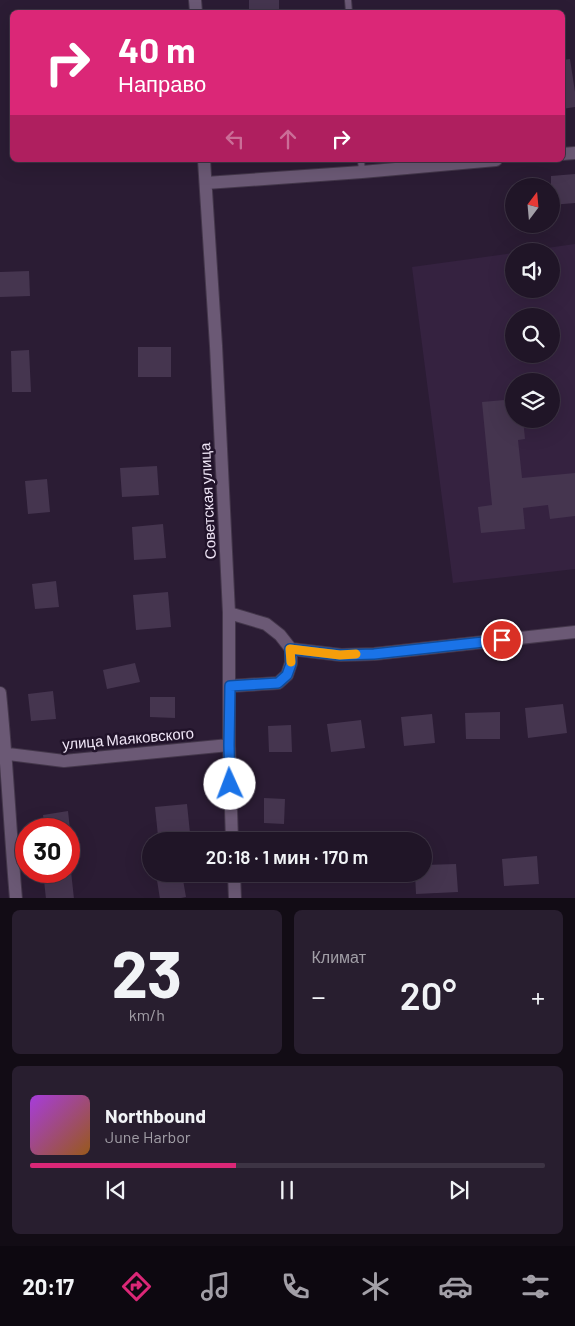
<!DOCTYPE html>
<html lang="ru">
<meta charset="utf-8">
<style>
body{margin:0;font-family:Barlow,sans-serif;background:#281e2f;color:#f1f3f6;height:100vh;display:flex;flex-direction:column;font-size:19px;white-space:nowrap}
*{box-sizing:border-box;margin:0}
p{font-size:16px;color:#a29fa7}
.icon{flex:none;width:28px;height:28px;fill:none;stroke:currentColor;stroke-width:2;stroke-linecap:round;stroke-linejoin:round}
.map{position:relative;height:898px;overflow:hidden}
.details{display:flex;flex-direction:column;gap:12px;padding:12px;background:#120c15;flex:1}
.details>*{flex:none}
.top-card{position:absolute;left:10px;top:10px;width:555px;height:152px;border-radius:8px;box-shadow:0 5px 20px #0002,0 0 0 1px #3d3444;background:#db2777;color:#fff;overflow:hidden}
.needle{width:32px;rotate:16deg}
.buttons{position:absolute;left:505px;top:178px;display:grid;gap:10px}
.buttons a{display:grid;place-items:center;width:55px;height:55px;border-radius:50%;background:#201527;box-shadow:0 5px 20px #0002,0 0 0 1px #3d3444;font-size:25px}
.speed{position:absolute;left:15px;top:818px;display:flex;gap:10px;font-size:25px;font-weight:700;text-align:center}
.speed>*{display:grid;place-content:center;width:65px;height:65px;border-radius:50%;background:#201527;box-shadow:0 5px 20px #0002,0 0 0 1px #3d3444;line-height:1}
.speed .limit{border:8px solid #d22;background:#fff;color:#111}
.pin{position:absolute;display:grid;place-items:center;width:42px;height:42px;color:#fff;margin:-21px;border:2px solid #fff;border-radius:50%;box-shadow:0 1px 5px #0007}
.me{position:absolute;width:55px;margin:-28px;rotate:358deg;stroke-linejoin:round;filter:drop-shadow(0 0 4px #0008)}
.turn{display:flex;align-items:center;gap:18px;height:105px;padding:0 25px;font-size:22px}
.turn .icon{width:65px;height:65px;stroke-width:2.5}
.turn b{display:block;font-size:35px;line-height:42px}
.lanes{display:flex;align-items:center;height:48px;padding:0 25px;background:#0003;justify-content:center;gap:25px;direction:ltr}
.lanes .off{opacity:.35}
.big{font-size:38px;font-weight:600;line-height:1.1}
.details .widget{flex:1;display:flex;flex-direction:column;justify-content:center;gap:8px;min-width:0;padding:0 18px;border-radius:8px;background:#281e2f}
.details .dial{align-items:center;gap:0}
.dial b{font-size:65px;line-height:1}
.song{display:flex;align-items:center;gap:15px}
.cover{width:60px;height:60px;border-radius:8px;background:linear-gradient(135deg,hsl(280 70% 55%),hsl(30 70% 35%))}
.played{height:5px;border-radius:2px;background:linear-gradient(90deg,#db2777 40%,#3d3444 40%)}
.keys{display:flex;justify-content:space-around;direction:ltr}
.heat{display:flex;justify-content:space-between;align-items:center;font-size:28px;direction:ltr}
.details .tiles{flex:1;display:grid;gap:12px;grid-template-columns:1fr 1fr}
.widget:last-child{grid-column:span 2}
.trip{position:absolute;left:142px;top:832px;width:290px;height:50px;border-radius:25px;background:#201527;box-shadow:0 5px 20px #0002,0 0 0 1px #3d3444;font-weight:600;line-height:50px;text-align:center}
.menu{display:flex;height:80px;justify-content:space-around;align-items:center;background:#0d0810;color:#a29fa7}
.menu .icon{width:35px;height:35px}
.menu .on{color:#db2777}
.menu b{font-size:22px;color:#f1f3f6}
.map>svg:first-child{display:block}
.built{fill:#352240;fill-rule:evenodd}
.building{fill:#45354f}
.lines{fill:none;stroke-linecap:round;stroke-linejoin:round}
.lane-casing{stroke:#44374b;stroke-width:8}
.street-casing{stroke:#44374b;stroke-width:14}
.lane{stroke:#6b5975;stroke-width:6}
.street{stroke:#6b5975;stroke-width:12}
.route-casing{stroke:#114b97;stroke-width:12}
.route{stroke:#1a73e8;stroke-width:9}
.slow{stroke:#f59e0b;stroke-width:9}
.labels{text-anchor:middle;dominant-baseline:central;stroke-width:5;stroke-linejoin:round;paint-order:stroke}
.street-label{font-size:15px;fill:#efe5f6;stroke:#21132a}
</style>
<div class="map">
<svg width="575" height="899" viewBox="0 0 575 899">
<rect width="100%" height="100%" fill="#2b1c34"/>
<path class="built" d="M575 244V569L453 583 412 267 514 253V289H551V251H526ZM514 316H551V354H514ZM514 381H551V419H514Z"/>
<path class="building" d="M249 0H279V12H249Z
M570 59 575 92V107L562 109V60Z
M575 174V203L551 205V176Z
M29 271 30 296 0 297V272Z
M138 347H171V377H138Z
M29 350 31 392H12L11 351Z
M514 399V419H523L525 439 518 440 522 478 575 473V516L550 519 548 505 523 508 525 529 481 533 478 507 492 505 482 402Z
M157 466 159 495 122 497 120 468Z
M47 479 50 512 28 514 25 481Z
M163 524 166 558 134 560 132 527Z
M56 581 59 607 35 609 32 584Z
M168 592 171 627 136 630 133 595Z
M135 663 140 682 107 689 103 670Z
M53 691 56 719 31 721 28 694Z
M150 697H175V718L150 717Z
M563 704 567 733 528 738 525 708Z
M500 712V739H466L465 713Z
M432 714 435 743 404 746 401 717Z
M361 720 365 748 331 752 327 724Z
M291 725 292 752H269L268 726Z
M264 798 285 799 284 824 264 823Z
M187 804 190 833 158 836 155 807Z
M68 811 70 829H45L43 815Z
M537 856 539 884 504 886 502 859Z
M456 864 458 892 416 894 415 874H424V865Z
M43 871H71L74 899H46Z
M156 874H182L186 897 176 899H160Z"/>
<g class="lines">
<defs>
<path id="lane" d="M348 0 349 12
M361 160 362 172"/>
<path id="street" d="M195 0 196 12
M562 154 575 153
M204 160 216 346 229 613V745L232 841
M206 183 362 172 496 160
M229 613 266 624 280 635 291 649 341 655 374 654 575 632
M230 686 278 683 287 675 291 663V649
M0 693C7 761 10 830 16 899
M0 753 64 761 229 745
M234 874 235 899"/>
</defs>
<use href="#lane" class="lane-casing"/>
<use href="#street" class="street-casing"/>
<use href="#lane" class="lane"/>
<use href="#street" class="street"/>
</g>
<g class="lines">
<defs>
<path id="route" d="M230 784 229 745 230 686 278 683 287 675 291 664 290 649 340 655 374 654 502 640"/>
</defs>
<use href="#route" class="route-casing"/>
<use href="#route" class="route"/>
<path class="slow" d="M291 662 290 649 340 655 356 654"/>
</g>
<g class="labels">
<g class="street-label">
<text transform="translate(207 501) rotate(-93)">Советская улица</text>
<text transform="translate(128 738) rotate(-5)">улица Маяковского</text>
</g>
</g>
</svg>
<div class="buttons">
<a><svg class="needle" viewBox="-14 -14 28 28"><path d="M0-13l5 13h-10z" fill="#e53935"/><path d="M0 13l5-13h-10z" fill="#a29fa7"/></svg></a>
<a><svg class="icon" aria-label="sound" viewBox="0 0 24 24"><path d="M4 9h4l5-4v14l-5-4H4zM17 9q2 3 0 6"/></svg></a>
<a><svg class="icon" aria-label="search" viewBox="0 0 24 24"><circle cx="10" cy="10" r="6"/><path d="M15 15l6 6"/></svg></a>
<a><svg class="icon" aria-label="layers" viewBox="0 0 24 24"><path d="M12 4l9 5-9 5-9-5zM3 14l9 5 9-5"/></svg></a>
</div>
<div class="speed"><div class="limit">30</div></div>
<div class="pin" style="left:502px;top:640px;background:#d93025"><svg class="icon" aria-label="arrive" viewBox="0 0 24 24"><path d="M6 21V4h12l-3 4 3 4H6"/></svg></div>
<svg class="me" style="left:230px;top:784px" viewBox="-20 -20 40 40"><circle r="19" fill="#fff"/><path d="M0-13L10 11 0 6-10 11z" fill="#1a73e8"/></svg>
<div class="trip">20:18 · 1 мин · 170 m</div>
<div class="top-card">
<div class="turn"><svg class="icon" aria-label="right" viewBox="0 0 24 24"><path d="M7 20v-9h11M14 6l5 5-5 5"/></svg><div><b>40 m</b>Направо</div></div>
<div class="lanes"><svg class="icon off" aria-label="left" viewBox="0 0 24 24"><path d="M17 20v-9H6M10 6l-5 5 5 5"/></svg><svg class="icon off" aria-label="ahead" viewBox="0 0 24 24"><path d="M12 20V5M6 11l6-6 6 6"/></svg><svg class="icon" aria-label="right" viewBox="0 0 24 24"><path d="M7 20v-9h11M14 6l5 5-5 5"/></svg></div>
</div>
</div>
<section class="details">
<div class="tiles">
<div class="widget dial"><b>23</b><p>km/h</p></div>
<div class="widget"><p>Климат</p>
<div class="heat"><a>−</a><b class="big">20°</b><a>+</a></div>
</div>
<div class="widget">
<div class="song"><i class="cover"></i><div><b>Northbound</b><p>June Harbor</p></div></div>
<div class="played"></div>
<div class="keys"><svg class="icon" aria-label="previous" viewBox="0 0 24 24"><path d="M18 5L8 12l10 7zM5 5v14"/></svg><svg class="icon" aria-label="pause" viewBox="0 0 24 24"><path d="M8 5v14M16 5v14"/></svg><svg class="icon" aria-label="next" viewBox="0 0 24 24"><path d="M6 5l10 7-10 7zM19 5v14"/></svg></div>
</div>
</div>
</section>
<nav class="menu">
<b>20:17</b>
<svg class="icon on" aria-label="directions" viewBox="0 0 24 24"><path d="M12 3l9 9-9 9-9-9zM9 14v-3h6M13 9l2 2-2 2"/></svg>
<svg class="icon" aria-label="music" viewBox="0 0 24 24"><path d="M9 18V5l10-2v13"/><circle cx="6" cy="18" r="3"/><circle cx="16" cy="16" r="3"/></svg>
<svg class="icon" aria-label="phone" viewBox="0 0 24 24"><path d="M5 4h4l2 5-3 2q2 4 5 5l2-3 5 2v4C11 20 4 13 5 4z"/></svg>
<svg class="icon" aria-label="climate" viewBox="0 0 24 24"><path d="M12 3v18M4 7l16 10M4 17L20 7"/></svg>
<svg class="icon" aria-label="car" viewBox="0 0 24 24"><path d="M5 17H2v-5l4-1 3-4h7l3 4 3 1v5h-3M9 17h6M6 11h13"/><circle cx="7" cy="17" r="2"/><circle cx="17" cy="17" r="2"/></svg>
<svg class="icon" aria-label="filters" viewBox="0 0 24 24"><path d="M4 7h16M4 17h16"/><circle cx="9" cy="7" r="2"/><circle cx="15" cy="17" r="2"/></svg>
</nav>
